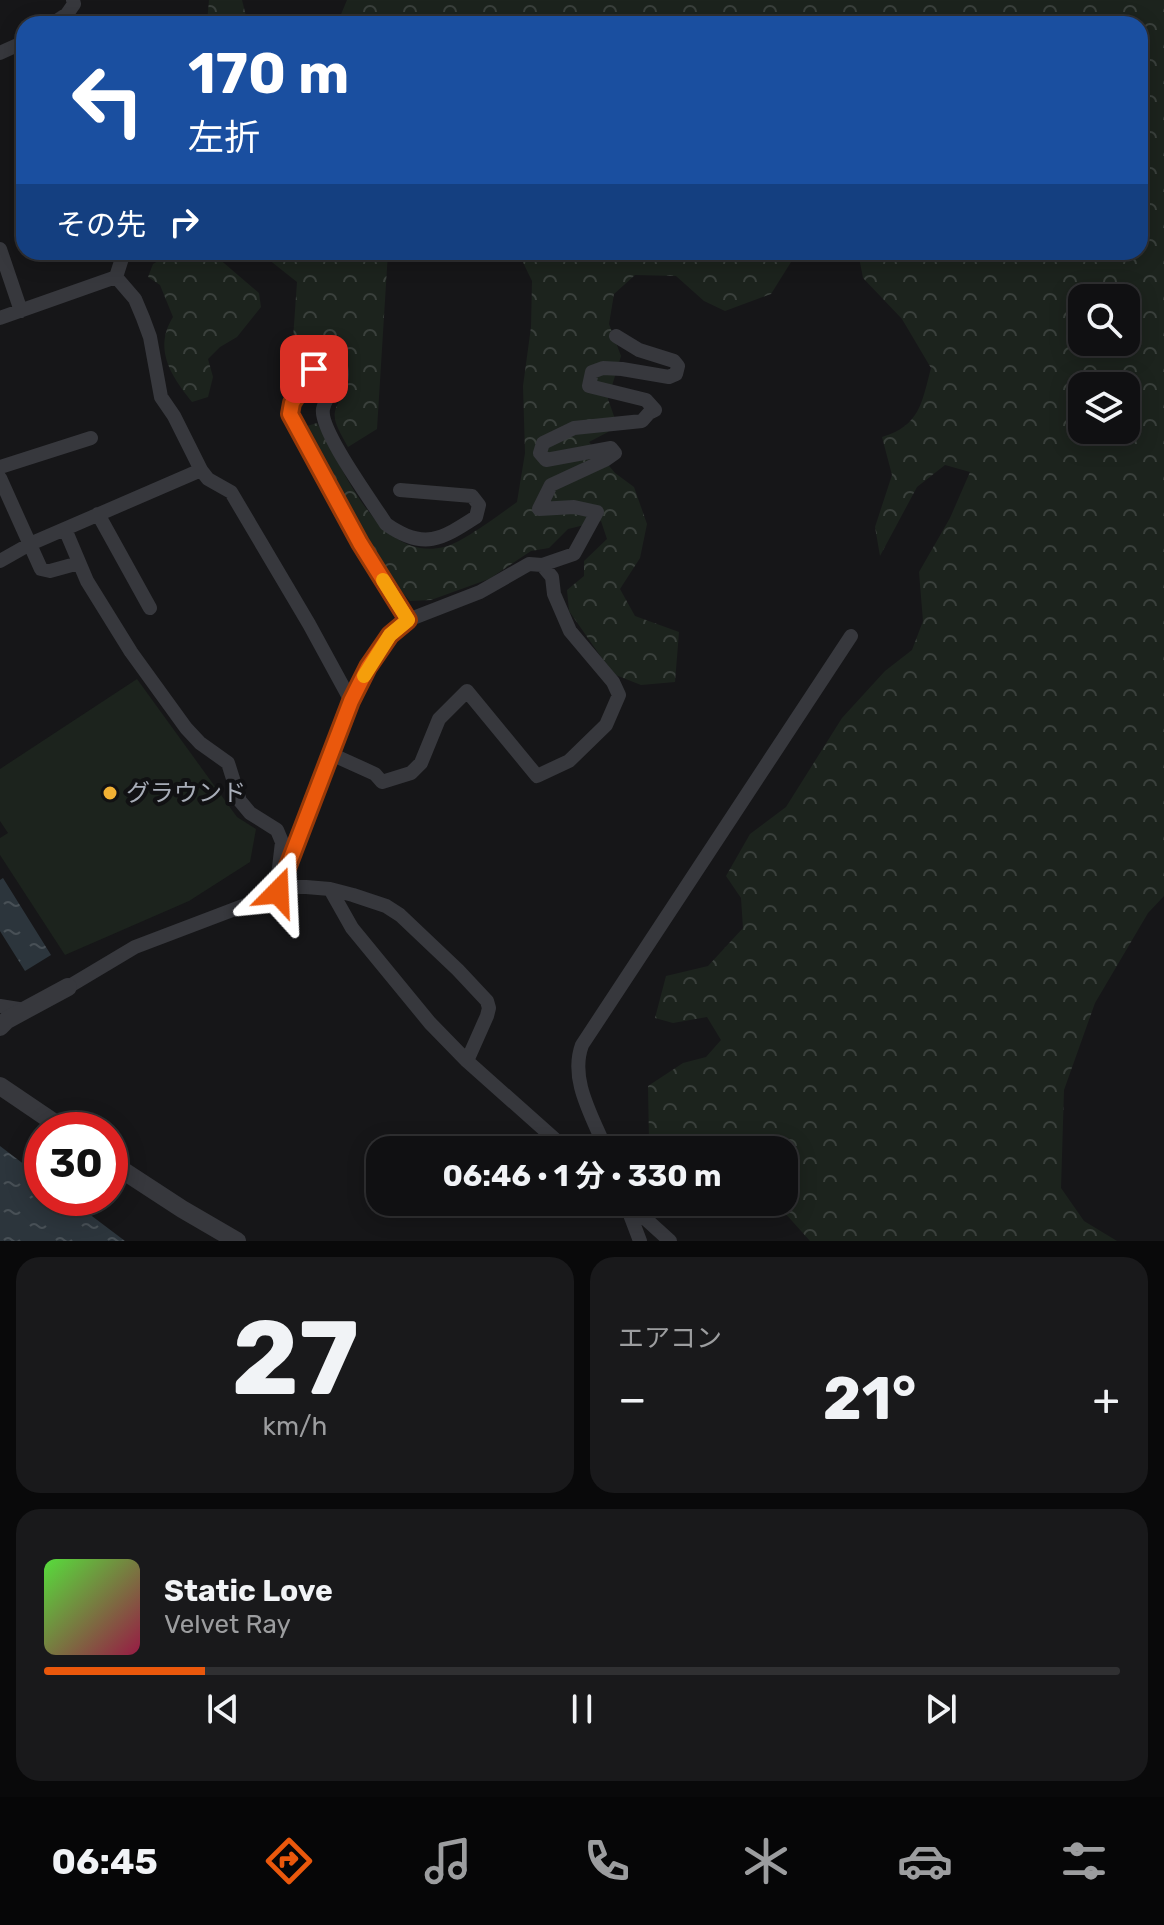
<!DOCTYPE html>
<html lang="ja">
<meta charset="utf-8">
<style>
body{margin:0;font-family:Rubik,"Noto Sans JP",sans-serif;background:#19191b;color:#f1f3f6;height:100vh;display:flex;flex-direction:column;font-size:30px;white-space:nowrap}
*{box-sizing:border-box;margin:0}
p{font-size:26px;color:#9c9d9f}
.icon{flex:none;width:44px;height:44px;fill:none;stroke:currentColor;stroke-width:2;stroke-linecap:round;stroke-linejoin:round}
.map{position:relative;height:1241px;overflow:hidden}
.panel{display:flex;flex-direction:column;gap:16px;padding:16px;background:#09090a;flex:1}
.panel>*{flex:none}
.hud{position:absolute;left:16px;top:16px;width:1132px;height:244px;border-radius:24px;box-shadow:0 4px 20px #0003,0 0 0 2px #303032;background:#1a4fa0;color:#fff;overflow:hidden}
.tools{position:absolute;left:1068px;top:284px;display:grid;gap:16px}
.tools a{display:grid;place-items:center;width:72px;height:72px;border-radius:16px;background:#101012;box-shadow:0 4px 20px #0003,0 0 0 2px #303032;font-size:40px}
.speed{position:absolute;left:24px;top:1112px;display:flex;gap:16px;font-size:40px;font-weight:700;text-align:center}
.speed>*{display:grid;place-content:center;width:104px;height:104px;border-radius:50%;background:#101012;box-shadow:0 4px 20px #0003,0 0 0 2px #303032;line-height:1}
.speed .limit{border:12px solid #d22;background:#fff;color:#111}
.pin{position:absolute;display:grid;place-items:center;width:68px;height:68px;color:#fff;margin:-34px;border-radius:16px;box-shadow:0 4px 12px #0006}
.me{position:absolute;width:88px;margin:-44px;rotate:21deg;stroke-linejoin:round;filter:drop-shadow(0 0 6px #0008)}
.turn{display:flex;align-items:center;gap:28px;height:168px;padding:0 40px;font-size:36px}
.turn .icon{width:104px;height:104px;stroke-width:2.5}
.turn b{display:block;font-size:56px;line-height:68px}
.then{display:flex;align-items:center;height:76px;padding:0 40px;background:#0003;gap:16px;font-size:30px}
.big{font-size:60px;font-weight:700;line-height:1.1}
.panel .widget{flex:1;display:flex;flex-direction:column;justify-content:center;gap:12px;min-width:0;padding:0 28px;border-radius:24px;background:#19191b}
.panel .dial{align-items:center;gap:0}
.dial b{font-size:104px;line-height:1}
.song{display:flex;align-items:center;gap:24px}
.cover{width:96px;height:96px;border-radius:12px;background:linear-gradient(135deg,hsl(110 70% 55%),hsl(340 70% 35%))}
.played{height:8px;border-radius:4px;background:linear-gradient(90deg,#ea580c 15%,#303032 15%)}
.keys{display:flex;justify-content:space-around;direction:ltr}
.heat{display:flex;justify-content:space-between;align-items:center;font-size:44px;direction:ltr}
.panel .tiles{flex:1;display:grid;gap:16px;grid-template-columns:1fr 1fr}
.widget:last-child{grid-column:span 2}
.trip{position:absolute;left:366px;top:1136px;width:432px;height:80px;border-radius:24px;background:#101012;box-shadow:0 4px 20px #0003,0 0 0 2px #303032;font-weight:700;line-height:80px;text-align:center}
.menu{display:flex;height:128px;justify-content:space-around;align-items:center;background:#060607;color:#9c9d9f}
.menu .icon{width:56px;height:56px}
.menu .current{color:#ea580c}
.menu b{font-size:36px;color:#f1f3f6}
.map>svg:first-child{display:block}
.forest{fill:url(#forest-crowns);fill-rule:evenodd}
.park{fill:#1c231d}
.water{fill:url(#water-ripples)}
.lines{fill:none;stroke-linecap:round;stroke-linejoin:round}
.minor{stroke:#37383d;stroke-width:14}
.tertiary{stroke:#37383d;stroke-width:18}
.route-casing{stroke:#983908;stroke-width:20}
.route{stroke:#ea580c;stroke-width:14}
.slow{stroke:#f59e0b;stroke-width:14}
.poi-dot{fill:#f2b134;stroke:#111113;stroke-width:3}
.labels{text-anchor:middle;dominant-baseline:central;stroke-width:8;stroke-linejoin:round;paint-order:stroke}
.poi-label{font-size:24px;fill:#a8adb8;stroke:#111113;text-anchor:start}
</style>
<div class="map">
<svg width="1164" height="1241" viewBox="0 0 1164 1241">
<defs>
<pattern id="forest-crowns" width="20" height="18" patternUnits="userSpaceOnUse" patternTransform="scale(2)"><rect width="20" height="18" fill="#1c231d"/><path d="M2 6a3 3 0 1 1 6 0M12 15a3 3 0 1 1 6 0" fill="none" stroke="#3a403c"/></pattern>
<pattern id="water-ripples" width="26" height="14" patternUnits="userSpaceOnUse" patternTransform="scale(2)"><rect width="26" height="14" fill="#2c353c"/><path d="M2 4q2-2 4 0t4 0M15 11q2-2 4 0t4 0" fill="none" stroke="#485056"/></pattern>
</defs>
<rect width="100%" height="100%" fill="#161618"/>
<path class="forest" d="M209 0H242L248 24H209L207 22Z
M347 0H1164V896L1148 913 1095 1003 1064 1090 1061 1188 1084 1221 1117 1241H810L784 1212 779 1202H784V1150H657L649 1141 648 1086 683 1063 706 1057 721 1040 707 1017 673 1023 655 1018 666 976 708 966 743 928 741 898 726 876 750 834 786 807 842 718 885 671 912 650 923 621 919 572 950 518 970 472 945 465 917 487 880 556 875 527 892 475 882 437C920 426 922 402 931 368L902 319 863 278 858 252H1140V24H337ZM1126 298V342H1082V298ZM1082 386H1126V430H1082Z
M186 252H211L259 293 261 307 237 337 220 347 208 359 213 377 208 397 192 402C171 376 153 349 173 317L160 285 148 277 153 264 165 257 176 260Z
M248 252H388L377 429 348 447C335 423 326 413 348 391L347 359 332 344 318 348 299 363 293 339 297 282 268 259Z
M518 252H789L791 262 771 294 725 311 704 301 676 276 635 275 614 294 609 324 621 356 608 399 616 422 608 432 589 442 615 473 634 487 647 524 640 558 620 589 635 616 679 632 675 682 641 685 613 674 569 611 567 590 584 576V561L607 539 601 521 568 529 549 548 531 551 489 579 431 600 410 601C370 558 333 480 307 426L317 423C343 468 379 563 444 547 462 543 500 514 517 502L525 453 523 386 531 327 532 281Z"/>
<path class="park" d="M137 679 237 817 256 829 250 862 189 901 65 955 0 855V838L8 833 0 821V769Z"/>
<path class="water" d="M3 878 51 955 25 971 0 931V880Z
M0 1146 42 1178V1198H68L125 1241H0Z"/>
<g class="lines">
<path class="minor" d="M52 24 67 14 74 4 73 0
M0 53 24 42
M0 249 21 311
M116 277 135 299 143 318 150 337 161 397 174 416 201 470 208 479 231 492 309 624 351 701
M116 277 124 252
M0 318 116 277
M0 467 91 438
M0 478 41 569 50 571 79 563
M400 490 472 496 479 505 476 517C442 539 424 551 386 524 373 503 319 430 323 409 327 387 350 393 339 359L327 357C311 371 294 392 290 414L360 543 408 620
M98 514 150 608
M65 529 87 581 131 652 186 728 200 743 228 763 240 801 250 813 277 830 282 842 278 876
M0 561 30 544 201 470
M331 754 375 774 382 782 411 773 421 763 439 719 467 691 537 776 569 761 606 725 619 695 613 682 570 631 554 594 552 577 542 565
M279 887 351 701 368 667 390 635 408 620 480 592 529 564 542 565 574 554 597 512 574 507 539 509 551 485 605 460 615 453 611 448 546 460 540 453 543 443 574 428 642 421 649 413 655 410 646 400 589 386 592 372 603 368 622 369 669 377 676 374 678 366 674 361 639 350 616 336
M330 889 352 928 430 1023 467 1061 567 1150
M68 987 135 947 293 887H306L330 889 353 895 386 906 400 915 458 970 487 1001 489 1008 487 1016 467 1061
M0 1006 25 1010
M606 1150C593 1117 569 1080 582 1045L851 636
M627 1202 670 1241
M626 1204 640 1241"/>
<path class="tertiary" d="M0 1027 7 1020 68 987
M0 1086 65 1130
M110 1162 182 1209 237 1241"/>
</g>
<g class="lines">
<defs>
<path id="route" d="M278 892 351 701 368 667 390 635 408 620 360 543 290 414 292 403 314 369"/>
</defs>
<use href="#route" class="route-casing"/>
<use href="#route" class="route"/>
<path class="slow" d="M364 676 390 635 408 620 383 580"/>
</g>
<circle class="poi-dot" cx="110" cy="793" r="8"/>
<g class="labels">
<g class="poi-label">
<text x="126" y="793">グラウンド</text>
</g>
</g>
</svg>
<div class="tools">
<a><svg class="icon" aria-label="search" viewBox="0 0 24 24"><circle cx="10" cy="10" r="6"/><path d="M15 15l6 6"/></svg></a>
<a><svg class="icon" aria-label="layers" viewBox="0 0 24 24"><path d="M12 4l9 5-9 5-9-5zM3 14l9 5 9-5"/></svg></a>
</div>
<div class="speed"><div class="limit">30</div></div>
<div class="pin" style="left:314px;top:369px;background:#d93025"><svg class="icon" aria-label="arrive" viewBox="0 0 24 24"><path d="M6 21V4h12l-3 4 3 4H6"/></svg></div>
<svg class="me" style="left:278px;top:892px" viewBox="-20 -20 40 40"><path d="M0-17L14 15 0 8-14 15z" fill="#ea580c" stroke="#fff" stroke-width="4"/></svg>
<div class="trip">06:46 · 1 分 · 330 m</div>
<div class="hud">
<div class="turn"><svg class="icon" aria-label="left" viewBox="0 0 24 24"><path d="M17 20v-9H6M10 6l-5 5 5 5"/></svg><div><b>170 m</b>左折</div></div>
<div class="then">その先<svg class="icon" aria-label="right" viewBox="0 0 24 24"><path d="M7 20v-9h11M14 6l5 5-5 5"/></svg></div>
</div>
</div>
<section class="panel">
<div class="tiles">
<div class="widget dial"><b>27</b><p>km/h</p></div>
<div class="widget"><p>エアコン</p>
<div class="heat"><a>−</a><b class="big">21°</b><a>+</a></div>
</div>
<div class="widget">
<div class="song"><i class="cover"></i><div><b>Static Love</b><p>Velvet Ray</p></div></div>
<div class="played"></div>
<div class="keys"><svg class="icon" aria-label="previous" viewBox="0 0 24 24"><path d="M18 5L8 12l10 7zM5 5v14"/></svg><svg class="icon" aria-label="pause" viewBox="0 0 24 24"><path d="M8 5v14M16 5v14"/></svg><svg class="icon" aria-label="next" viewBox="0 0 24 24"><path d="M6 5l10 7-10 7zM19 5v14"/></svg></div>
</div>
</div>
</section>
<nav class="menu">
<b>06:45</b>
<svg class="icon current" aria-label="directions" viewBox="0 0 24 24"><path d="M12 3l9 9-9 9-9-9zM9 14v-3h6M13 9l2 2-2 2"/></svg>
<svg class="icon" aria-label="music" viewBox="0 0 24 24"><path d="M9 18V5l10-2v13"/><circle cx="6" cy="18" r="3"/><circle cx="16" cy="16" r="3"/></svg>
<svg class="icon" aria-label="phone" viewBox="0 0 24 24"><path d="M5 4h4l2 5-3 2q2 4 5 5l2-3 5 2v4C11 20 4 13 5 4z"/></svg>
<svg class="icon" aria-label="climate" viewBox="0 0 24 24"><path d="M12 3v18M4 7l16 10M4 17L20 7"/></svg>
<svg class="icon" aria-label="car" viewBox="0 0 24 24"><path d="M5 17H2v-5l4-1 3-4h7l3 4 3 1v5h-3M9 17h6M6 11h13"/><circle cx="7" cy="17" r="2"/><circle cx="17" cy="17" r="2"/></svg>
<svg class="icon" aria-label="filters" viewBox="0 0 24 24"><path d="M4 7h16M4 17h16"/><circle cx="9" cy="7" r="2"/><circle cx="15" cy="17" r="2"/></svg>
</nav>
